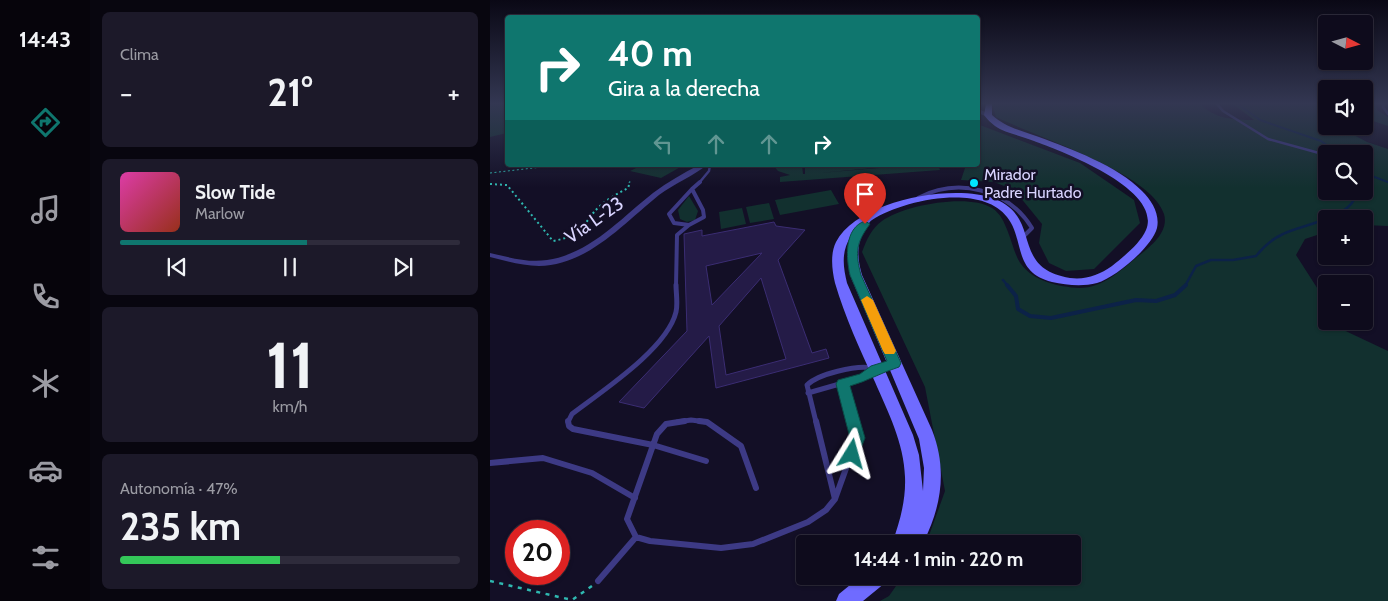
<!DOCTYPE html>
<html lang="es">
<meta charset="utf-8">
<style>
body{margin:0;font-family:Cabin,sans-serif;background:#1c1929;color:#f1f3f6;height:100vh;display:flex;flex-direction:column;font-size:19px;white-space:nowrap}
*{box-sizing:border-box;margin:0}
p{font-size:16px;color:#9b9ba3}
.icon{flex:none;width:28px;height:28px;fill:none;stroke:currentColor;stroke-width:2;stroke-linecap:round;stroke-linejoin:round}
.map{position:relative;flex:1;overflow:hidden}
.side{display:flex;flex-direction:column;gap:12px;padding:12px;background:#08060f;width:400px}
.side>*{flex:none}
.banner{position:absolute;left:15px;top:15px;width:475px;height:152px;border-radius:5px;box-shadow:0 1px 4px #0004,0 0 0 1px #2e2b3b;background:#0f766e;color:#fff;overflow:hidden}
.needle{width:32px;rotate:96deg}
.buttons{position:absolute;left:828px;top:15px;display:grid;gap:10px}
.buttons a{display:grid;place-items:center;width:55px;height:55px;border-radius:5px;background:#0e0b1c;box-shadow:0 1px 4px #0004,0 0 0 1px #2e2b3b;font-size:25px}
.speed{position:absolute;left:15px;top:520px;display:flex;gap:10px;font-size:25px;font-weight:700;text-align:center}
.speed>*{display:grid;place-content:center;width:65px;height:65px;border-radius:50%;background:#0e0b1c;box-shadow:0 1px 4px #0004,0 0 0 1px #2e2b3b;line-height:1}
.speed .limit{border:8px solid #d22;background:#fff;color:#111}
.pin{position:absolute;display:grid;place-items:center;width:42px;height:42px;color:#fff;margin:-51px -21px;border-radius:50% 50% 50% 0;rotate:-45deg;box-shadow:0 0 5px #0007}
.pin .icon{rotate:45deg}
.me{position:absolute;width:55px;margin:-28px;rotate:8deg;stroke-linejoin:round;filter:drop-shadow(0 0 4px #0008)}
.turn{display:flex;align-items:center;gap:18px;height:105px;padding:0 20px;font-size:22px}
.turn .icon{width:65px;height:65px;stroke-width:2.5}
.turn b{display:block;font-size:35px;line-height:42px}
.lanes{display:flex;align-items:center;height:48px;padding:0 20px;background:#0003;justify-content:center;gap:25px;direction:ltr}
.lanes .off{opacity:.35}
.big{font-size:38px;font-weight:700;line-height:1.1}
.side .widget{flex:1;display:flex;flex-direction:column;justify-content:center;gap:8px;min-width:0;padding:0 18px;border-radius:8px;background:#1c1929}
.side .dial{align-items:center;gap:0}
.dial b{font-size:65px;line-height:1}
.song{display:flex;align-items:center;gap:15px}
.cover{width:60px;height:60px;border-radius:8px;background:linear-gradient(135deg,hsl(320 70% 55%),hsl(10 70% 35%))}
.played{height:5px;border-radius:2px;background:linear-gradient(90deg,#0f766e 55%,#2e2b3b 55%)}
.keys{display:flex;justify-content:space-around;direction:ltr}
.heat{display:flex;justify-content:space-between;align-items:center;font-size:28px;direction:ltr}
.charge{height:8px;border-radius:4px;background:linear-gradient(90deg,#34c759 47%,#2e2b3b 0)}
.trip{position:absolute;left:306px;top:535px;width:285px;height:50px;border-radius:5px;background:#0e0b1c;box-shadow:0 1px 4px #0004,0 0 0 1px #2e2b3b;font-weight:700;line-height:50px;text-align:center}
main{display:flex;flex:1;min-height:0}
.menu{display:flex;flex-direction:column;width:90px;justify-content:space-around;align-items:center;background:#06040b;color:#9b9ba3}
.menu .icon{width:35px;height:35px}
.menu .current{color:#0f766e}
.menu b{font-size:22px;color:#f1f3f6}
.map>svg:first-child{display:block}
.green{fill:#12302f;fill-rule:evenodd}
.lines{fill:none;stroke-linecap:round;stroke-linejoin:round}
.stream-far2{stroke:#0c2248;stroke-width:2}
.stream-far1{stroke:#0c2248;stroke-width:2.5}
.stream{stroke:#0c2248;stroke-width:4}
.building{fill:#241b47;stroke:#3b2d73;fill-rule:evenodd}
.path-far2{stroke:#2fb8b0;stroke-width:1;stroke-dasharray:2 2.5;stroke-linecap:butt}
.path-far1{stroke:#2fb8b0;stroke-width:2;stroke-dasharray:2 3;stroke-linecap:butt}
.path{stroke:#2fb8b0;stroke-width:2.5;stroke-dasharray:4 5.5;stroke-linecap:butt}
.lane-far3{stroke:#3d3a85;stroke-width:2.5}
.lane-far2{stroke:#3d3a85;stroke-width:4}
.lane-far1{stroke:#3d3a85;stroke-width:5}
.lane{stroke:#3d3a85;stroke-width:6}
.street{fill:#3d3a85;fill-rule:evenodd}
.secondary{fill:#6f6bff;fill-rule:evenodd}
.route{fill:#0f766e;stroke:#0a4d48}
.slow{fill:#f59e0b}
.poi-dot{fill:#00e5ff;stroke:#130f26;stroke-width:2}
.labels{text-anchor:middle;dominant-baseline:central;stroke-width:5;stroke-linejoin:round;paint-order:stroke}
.far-poi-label{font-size:16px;fill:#d9d4ff;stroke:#130f26;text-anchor:start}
.street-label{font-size:19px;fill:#d9d4ff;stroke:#130f26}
</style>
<main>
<nav class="menu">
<b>14:43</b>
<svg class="icon current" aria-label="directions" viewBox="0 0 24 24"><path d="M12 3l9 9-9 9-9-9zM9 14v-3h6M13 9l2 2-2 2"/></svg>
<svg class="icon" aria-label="music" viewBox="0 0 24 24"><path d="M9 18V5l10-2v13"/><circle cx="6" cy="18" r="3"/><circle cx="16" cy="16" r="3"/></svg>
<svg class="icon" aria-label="phone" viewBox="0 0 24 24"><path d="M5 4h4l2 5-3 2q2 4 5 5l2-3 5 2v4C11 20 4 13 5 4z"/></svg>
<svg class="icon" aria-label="climate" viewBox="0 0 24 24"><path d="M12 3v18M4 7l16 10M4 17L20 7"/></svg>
<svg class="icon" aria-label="car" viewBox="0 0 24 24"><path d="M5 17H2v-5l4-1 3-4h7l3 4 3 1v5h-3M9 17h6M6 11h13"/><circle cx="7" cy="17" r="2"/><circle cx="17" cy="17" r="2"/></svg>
<svg class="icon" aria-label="filters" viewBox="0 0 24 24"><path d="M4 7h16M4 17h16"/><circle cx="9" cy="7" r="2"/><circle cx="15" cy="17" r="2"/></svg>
</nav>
<section class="side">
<div class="widget"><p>Clima</p>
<div class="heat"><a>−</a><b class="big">21°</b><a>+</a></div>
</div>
<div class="widget">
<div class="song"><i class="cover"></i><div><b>Slow Tide</b><p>Marlow</p></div></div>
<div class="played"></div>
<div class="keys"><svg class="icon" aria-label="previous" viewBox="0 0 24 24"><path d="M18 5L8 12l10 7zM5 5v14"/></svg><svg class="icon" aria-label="pause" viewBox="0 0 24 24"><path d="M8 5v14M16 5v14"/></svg><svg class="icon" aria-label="next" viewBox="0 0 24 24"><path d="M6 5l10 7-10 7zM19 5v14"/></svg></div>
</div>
<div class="widget dial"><b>11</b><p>km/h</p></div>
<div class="widget"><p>Autonomía · 47%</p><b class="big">235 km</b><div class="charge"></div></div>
</section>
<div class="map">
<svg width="898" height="601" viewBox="0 0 898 601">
<rect width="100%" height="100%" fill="#130f26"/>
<path class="green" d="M0 104H17V133L0 137Z
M502 104H711C723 119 746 120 764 120L743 104H836V126H847L877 142 898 149V226L874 225V219H836V232L815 239 806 255 831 294 836 307V321H843L845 326 898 351V601H390L399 596 413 576H582V544H436L455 491 435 387 372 252C377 239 381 229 392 221 413 205 479 193 502 208 511 214 514 222 518 232 522 242 525 256 531 264 543 281 569 287 589 288 614 288 632 269 651 254 662 245 679 231 674 214 662 173 544 136 506 117ZM836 154H874V191H836Z
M874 104H886L887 110 898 117V126L874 118Z
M490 125 590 163 644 200 650 223 604 269 576 271 559 263 549 243 552 224 530 197 529 192 504 182 471 180 476 165H488V130Z
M152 165H194L171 178 140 171Z
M283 165H312L313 174H315V165H417L329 173 425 165H448L450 170 290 182V177L300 175 288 171Z
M341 190 349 204 290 215 285 200Z
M199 196 208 211 205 220 197 222 190 219 188 210Z
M279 203 284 219 260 223 256 207Z
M252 208 256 224 231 229 229 212Z"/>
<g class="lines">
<path class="stream-far2" d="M748 104 770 120 831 141 849 154
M874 173 898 182"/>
<path class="stream-far1" d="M513 280 518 286
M695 286 706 266 721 260H743L766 256C774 246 782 239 793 234 812 224 866 218 866 191"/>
<path class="stream" d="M517 285 526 296 528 309 540 316 561 318 646 300 666 301 685 295 696 285"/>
</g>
<path class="building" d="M284 222 286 226 315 230 288 260 322 353 336 349 339 358 226 388 219 336 154 408 129 402 197 331 194 234 212 230V236ZM272 253 222 305 216 266ZM271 278 296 359 236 375 229 326Z"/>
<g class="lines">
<path class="path-far2" d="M0 173 69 165
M139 183 140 181"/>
<path class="path-far1" d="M0 184 17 185 63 241C99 234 89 225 111 205 119 198 129 193 138 188L140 182"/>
<path class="path" d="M0 581 82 600 102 586"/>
<path class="lane-far3" d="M727 104 733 111 778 139 829 153
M894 104 893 107 898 114
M209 183 219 171 220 165"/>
<path class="lane-far2" d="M202 189 213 210 214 217 199 225 184 223 179 214Z
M202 189 210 182
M428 200V198C468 177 518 189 542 228L531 239
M186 286 187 235 199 225"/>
<path class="lane-far1" d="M352 383 363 422
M318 393 374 377 386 369 403 364
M78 422 82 414C112 391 177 349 186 312 188 304 186 293 186 285
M187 422 201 420 217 422
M326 422 317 385C328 374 366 365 382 368"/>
<path class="lane" d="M78 421 79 426 83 429 163 445 216 461
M195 421 176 424 167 434 137 519 146 537 160 541 231 548 263 544 318 522 336 510 345 499 367 438 362 421
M209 421 217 422 251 446 266 488
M326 421 345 499
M0 463 53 458 102 473 145 498
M108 581 146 537"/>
<path class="street" d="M488 109 500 114 501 115 498 117 488 113Z
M209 165H217C203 176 184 184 169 195 133 224 98 265 49 266 32 266 16 261 0 257V253C18 257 38 263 57 260 100 254 131 218 163 193 178 182 193 173 209 165Z"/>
<path class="secondary" d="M496 104H502V115C515 127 532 131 549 137 581 149 628 166 652 191 662 201 670 214 667 228 662 247 625 278 607 283 592 287 576 285 562 282 522 272 535 239 517 217 491 183 413 200 382 220 379 222 379 224 376 228 366 243 367 258 372 275L442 430C457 468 452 505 434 541L432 544H402C410 521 416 500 415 477 414 443 398 412 385 382 370 350 355 317 345 283 342 270 340 254 346 242 368 200 464 183 505 199 553 218 519 268 580 278 596 280 609 275 622 266 633 257 650 244 656 230 673 189 571 151 544 141 532 136 515 133 505 126 501 123 497 119 494 115ZM361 236 357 254 360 275 429 439 434 468 433 491 429 455 423 435 357 283C353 267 351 251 361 236Z
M371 576H398L395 583 373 601H346L349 594Z"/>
</g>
<linearGradient id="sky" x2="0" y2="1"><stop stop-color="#0a0815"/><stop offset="0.55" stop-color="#333752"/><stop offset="1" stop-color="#333752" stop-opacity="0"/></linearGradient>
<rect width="898" height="188" fill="url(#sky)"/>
<path class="route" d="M375 221 380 224C366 243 365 252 371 275L411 363 409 367C392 372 378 381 360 386L375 438 367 458 362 460 356 458 354 454 360 438 346 384 348 380 370 374 381 366 397 361 360 275C356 258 354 228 375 221Z"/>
<path class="slow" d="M377 296 383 300 406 351 404 354H395L393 351 371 300Z"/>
<circle class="poi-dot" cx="484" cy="183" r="5"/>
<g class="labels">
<g class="far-poi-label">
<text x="494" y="174">Mirador<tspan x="494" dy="18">Padre Hurtado</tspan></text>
</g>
<g class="street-label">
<text transform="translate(104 220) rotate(-35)">Vía L-23</text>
</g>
</g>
</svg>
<div class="buttons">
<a><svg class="needle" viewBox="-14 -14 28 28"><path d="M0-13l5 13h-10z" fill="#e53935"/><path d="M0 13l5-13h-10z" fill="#9b9ba3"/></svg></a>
<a><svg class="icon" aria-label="sound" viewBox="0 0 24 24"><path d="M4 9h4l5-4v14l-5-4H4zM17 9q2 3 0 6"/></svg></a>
<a><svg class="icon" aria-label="search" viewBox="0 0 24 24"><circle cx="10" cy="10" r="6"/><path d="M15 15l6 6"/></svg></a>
<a>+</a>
<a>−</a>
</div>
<div class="speed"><div class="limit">20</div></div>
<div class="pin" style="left:375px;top:224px;background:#d93025"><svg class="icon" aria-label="arrive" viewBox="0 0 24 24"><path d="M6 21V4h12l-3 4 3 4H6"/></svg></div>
<svg class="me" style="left:362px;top:454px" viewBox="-20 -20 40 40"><path d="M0-17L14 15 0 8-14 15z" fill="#0f766e" stroke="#fff" stroke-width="4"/></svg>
<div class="trip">14:44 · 1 min · 220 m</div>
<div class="banner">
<div class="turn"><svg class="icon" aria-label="right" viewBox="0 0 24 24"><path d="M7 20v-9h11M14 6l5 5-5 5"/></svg><div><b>40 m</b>Gira a la derecha</div></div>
<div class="lanes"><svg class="icon off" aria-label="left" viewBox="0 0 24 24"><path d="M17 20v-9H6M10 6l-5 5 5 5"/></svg><svg class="icon off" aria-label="ahead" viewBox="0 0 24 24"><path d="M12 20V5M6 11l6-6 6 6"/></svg><svg class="icon off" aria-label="ahead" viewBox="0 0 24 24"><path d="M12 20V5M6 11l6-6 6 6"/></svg><svg class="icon" aria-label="right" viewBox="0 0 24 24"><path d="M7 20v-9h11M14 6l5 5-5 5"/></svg></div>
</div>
</div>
</main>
